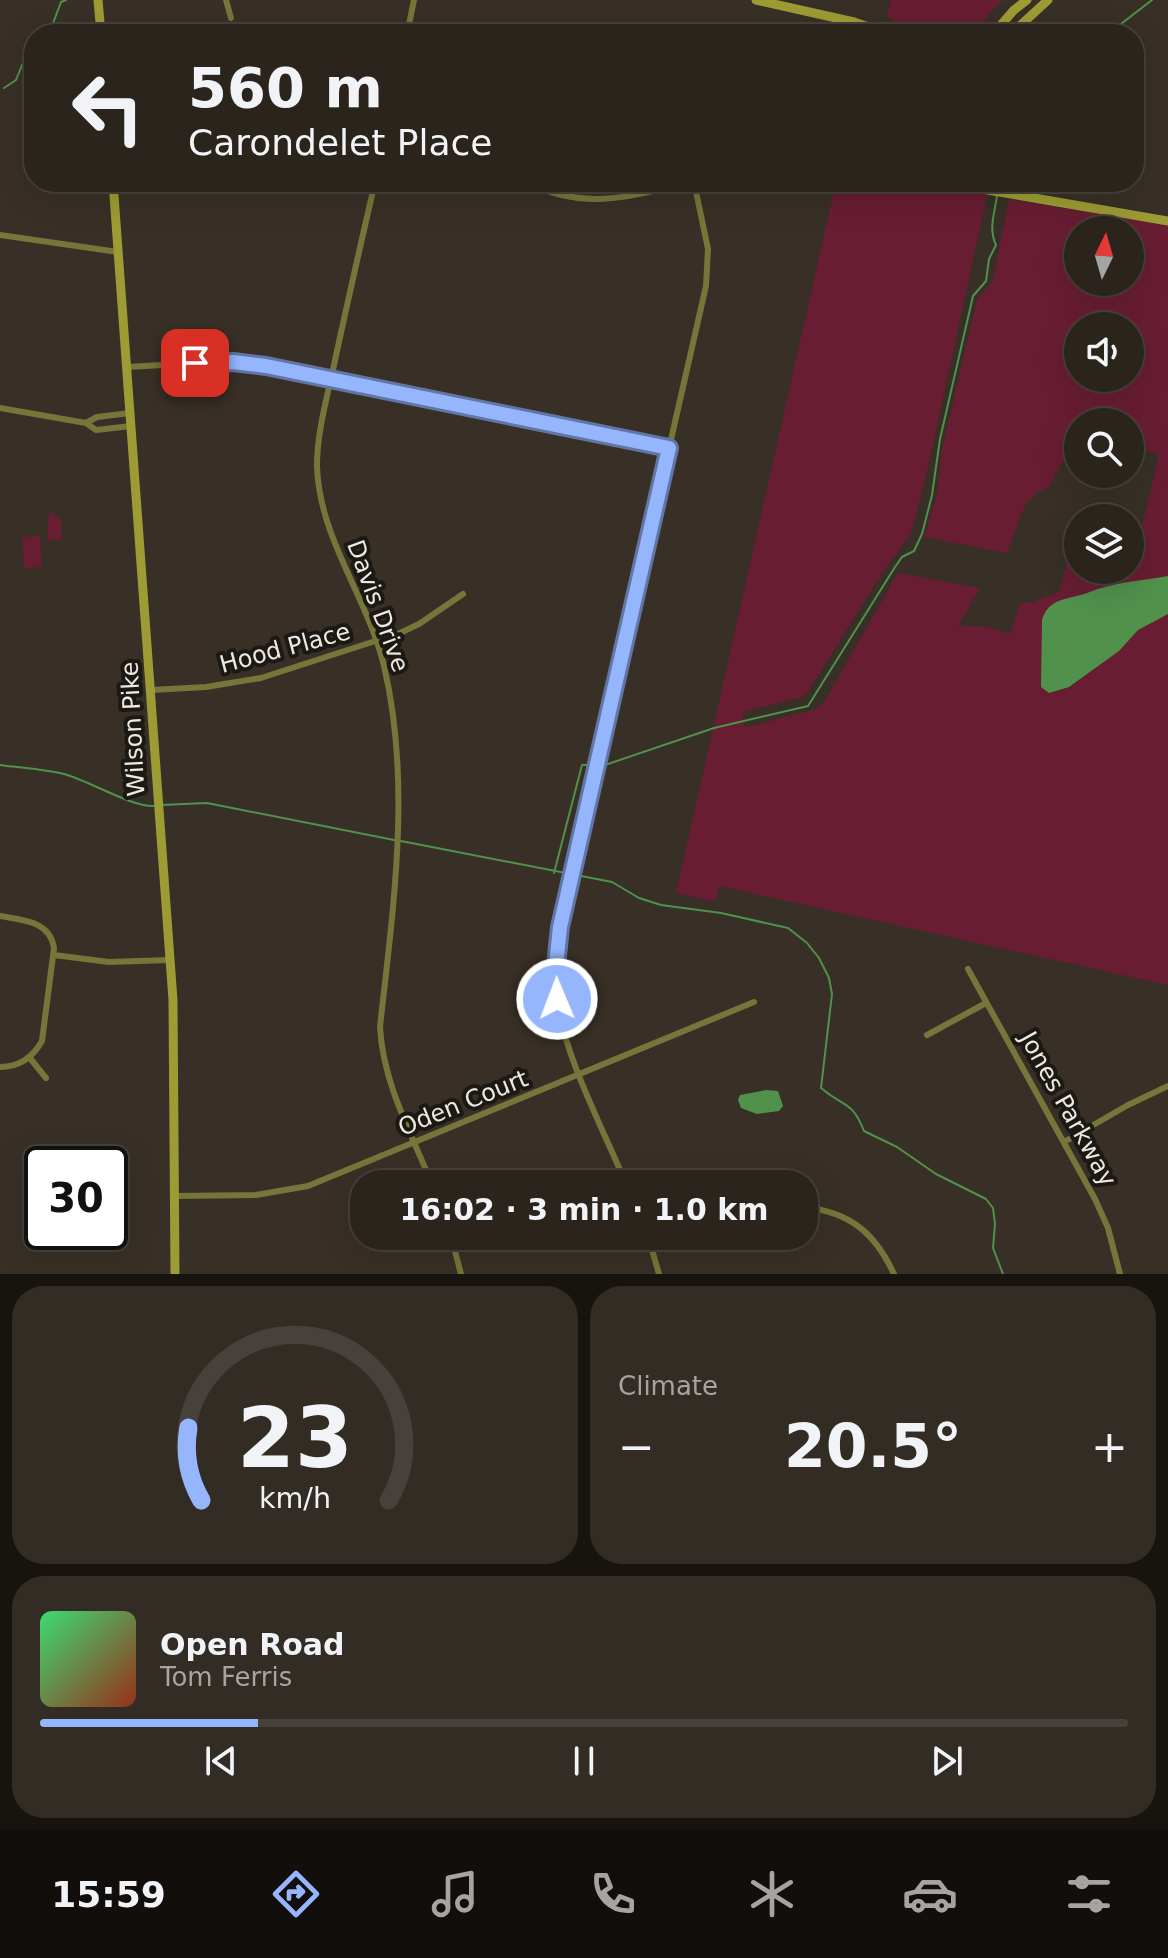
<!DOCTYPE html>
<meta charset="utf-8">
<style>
body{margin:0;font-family:"DejaVu Sans",sans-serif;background:#322c25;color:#f1f3f6;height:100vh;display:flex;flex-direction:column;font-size:30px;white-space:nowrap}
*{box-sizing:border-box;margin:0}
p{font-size:26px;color:#a5a4a3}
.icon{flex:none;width:44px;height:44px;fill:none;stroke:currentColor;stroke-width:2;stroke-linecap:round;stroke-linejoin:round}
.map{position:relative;height:1274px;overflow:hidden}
.drawer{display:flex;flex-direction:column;gap:12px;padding:12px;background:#17140f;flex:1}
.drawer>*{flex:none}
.hud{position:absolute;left:24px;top:24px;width:1120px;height:168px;border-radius:32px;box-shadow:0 8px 32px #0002,0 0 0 2px #46413b;background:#2a241c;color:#f1f3f6;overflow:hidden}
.needle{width:52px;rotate:5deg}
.fabs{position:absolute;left:1064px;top:216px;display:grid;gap:16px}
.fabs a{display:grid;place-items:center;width:80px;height:80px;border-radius:50%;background:#2a241c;box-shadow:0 8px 32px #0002,0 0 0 2px #46413b;font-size:40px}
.speed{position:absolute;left:24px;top:1146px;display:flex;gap:16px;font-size:40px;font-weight:700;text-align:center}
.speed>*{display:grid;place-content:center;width:104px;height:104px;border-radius:50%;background:#2a241c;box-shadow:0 8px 32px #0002,0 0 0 2px #46413b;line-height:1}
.speed .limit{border:4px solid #111;border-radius:12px;background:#fff;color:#111}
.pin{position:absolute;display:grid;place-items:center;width:68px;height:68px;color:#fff;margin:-34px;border-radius:16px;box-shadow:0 4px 12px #0006}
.me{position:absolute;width:88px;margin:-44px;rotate:359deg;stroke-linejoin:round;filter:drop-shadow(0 0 6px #0008)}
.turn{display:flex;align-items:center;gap:28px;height:168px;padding:0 32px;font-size:36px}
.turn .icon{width:104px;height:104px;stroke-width:2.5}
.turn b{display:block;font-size:56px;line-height:68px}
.big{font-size:60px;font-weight:700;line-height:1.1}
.drawer .card{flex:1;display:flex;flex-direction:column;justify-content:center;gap:12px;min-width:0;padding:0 28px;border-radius:32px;background:#322c25}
.drawer .dial{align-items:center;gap:0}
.dial svg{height:208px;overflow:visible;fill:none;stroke:#46413b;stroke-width:7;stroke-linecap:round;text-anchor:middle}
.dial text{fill:#f1f3f6;stroke:none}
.song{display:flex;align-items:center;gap:24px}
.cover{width:96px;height:96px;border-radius:12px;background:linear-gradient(135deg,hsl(140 70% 55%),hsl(10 70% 35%))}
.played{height:8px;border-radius:4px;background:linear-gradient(90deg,#95b6fd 20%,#46413b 20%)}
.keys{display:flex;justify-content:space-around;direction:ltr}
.heat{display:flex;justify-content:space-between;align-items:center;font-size:44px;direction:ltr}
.drawer .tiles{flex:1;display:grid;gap:12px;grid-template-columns:1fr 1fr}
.card:last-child{grid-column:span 2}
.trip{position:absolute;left:350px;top:1170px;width:468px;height:80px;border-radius:32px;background:#2a241c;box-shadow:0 8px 32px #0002,0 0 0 2px #46413b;font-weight:700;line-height:80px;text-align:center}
.menu{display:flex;height:128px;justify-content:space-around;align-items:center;background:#110e0b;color:#a5a4a3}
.menu .icon{width:56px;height:56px}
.menu .selected{color:#95b6fd}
.menu b{font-size:36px;color:#f1f3f6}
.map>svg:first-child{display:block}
.green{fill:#681d33;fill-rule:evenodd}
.water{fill:#50914c}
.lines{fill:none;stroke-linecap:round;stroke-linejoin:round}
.stream{stroke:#50914c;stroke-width:2}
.street{stroke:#76753a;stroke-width:6}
.secondary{stroke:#9c9b34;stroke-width:9}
.route-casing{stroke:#6176a4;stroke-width:20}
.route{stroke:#95b6fd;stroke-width:14}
.labels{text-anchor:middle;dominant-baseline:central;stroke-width:8;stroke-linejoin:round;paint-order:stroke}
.street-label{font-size:24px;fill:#ede8e1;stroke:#1c1914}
</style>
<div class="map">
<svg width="1168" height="1274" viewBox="0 0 1168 1274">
<rect width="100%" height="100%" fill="#383026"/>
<path class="green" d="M891 0H1003L993 9 974 34H921L887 17Z
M836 182H905L987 195 928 467 911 534 884 570 807 693 803 697 747 711 743 714 744 725 748 727 813 710 823 704 898 573 980 588 958 626 988 627 1010 634 1020 603H1032L1060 591 1072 541H1078V570H1130V542H1138L1159 457 1156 453 1130 447V422H1078V432L1049 487 1036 493 1025 505 1007 553 924 537 937 495 942 449 977 299 993 281 1009 199 1168 225V985L719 886 715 902 676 893ZM1078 230H1130V282H1078ZM1078 326H1130V378H1078Z
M49 512 61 519 62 539 47 541Z
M40 536 42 567 24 568 22 537Z"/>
<path class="water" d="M1168 576V614L1138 630 1119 651 1069 687 1049 693 1041 687 1042 620C1049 597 1068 600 1087 593 1114 582 1140 581 1168 576Z
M766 1090 778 1091 783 1106 779 1111 757 1114 741 1108 738 1100 740 1095Z"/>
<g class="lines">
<path class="stream" d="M49 34 61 2 66 0
M1108 34 1152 0
M4 88 16 80 24 60 34 57
M0 765C21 768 43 769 64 774 90 781 131 807 154 806
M161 805 207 803 394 840
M401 841 612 882 639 898 661 905 721 913 788 928 807 943 819 958 829 978 832 994 821 1088C843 1107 852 1100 864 1131L897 1147 936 1174 986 1199 993 1208 995 1224 993 1248 1003 1274
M554 873 582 765H605L714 728 808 706 895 567 902 557 914 551 922 534 932 495 940 439 973 296 986 281 989 259 996 245C988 228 995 213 997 195"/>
<path class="street" d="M226 0 231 18
M407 34 414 0
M375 182C361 243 347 304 334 365 327 398 317 432 317 466 319 538 368 598 384 666 412 784 393 908 380 1027 383 1083 411 1133 432 1184
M526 182C584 211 630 197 689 182
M0 235 118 252
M127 367 216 362 266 366 669 448
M0 408 86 423
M130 413 97 417 86 423 96 430 131 426
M151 690 206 687 261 678 400 633 419 624 463 594
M0 916C23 920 50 921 54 948L42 1041C33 1057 19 1067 0 1067
M54 955 109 962 170 960
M968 969 1095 1199 1108 1228 1120 1274
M927 1035 986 1003
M29 1057 46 1078
M1064 1142 1128 1105 1168 1086
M626 1184C603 1128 563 1055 557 996 554 973 557 950 560 927L706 286 708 249 694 182
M175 1196 256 1195 308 1186 754 1002
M804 1207C850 1212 875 1233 894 1274
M451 1236 461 1274
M648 1236 659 1274"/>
<path class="secondary" d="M98 0 101 34
M756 0 854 22 888 34
M993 34 1014 10 1027 0
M1011 34 1048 0
M113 182 173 1000 175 1274
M941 182 1168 221"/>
</g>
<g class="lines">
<defs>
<path id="route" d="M195 363 233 362 266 366 669 448 560 927 555 975 557 999"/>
</defs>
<use href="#route" class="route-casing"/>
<use href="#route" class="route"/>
</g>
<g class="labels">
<g class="street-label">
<text transform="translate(378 606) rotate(70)">Davis Drive</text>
<text transform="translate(285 648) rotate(-15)">Hood Place</text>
<text transform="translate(133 729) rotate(-93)">Wilson Pike</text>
<text transform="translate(463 1103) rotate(-22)">Oden Court</text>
<text transform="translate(1068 1109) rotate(61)">Jones Parkway</text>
</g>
</g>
</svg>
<div class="fabs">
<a><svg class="needle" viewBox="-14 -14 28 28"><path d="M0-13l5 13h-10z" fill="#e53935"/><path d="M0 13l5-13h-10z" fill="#a5a4a3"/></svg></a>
<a><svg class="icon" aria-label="sound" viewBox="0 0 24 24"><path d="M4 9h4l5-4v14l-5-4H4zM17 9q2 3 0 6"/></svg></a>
<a><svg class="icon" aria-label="search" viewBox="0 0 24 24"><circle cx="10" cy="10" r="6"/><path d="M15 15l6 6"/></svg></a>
<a><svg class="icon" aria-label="layers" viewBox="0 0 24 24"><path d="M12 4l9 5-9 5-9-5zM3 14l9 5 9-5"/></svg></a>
</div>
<div class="speed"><div class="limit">30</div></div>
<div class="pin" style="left:195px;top:363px;background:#d93025"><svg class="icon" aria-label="arrive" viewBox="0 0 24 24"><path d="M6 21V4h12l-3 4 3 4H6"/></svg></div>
<svg class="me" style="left:557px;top:999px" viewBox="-20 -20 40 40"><circle r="17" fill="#95b6fd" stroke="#fff" stroke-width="3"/><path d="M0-11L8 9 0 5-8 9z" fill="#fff"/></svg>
<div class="trip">16:02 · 3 min · 1.0 km</div>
<div class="hud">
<div class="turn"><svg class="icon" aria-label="left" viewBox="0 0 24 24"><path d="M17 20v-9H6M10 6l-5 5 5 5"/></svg><div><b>560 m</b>Carondelet Place</div></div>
</div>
</div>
<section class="drawer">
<div class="tiles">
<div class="card dial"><svg viewBox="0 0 100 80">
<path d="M14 69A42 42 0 1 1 86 69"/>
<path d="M14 69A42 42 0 0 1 9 41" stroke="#95b6fd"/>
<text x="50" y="56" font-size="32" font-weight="700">23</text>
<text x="50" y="72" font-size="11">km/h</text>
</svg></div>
<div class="card"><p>Climate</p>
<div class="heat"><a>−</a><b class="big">20.5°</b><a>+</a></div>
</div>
<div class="card">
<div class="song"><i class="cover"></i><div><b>Open Road</b><p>Tom Ferris</p></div></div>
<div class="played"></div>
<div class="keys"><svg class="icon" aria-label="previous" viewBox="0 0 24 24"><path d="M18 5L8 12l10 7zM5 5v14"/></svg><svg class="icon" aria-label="pause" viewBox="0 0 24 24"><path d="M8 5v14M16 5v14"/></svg><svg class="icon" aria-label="next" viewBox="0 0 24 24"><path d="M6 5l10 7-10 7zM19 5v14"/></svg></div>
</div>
</div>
</section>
<nav class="menu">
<b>15:59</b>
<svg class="icon selected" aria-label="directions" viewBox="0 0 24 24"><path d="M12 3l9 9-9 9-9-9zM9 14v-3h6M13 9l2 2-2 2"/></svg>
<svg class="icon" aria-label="music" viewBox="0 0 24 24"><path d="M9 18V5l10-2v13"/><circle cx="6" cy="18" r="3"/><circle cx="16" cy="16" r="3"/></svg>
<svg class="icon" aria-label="phone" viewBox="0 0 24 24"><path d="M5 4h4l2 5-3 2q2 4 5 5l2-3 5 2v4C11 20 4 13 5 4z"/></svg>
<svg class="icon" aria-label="climate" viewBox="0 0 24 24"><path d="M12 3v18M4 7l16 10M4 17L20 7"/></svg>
<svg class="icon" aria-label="car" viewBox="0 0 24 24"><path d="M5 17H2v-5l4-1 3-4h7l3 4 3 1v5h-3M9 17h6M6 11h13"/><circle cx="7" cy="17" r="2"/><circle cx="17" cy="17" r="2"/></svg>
<svg class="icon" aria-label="filters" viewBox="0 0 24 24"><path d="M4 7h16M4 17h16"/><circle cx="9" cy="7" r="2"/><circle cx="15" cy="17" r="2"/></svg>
</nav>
